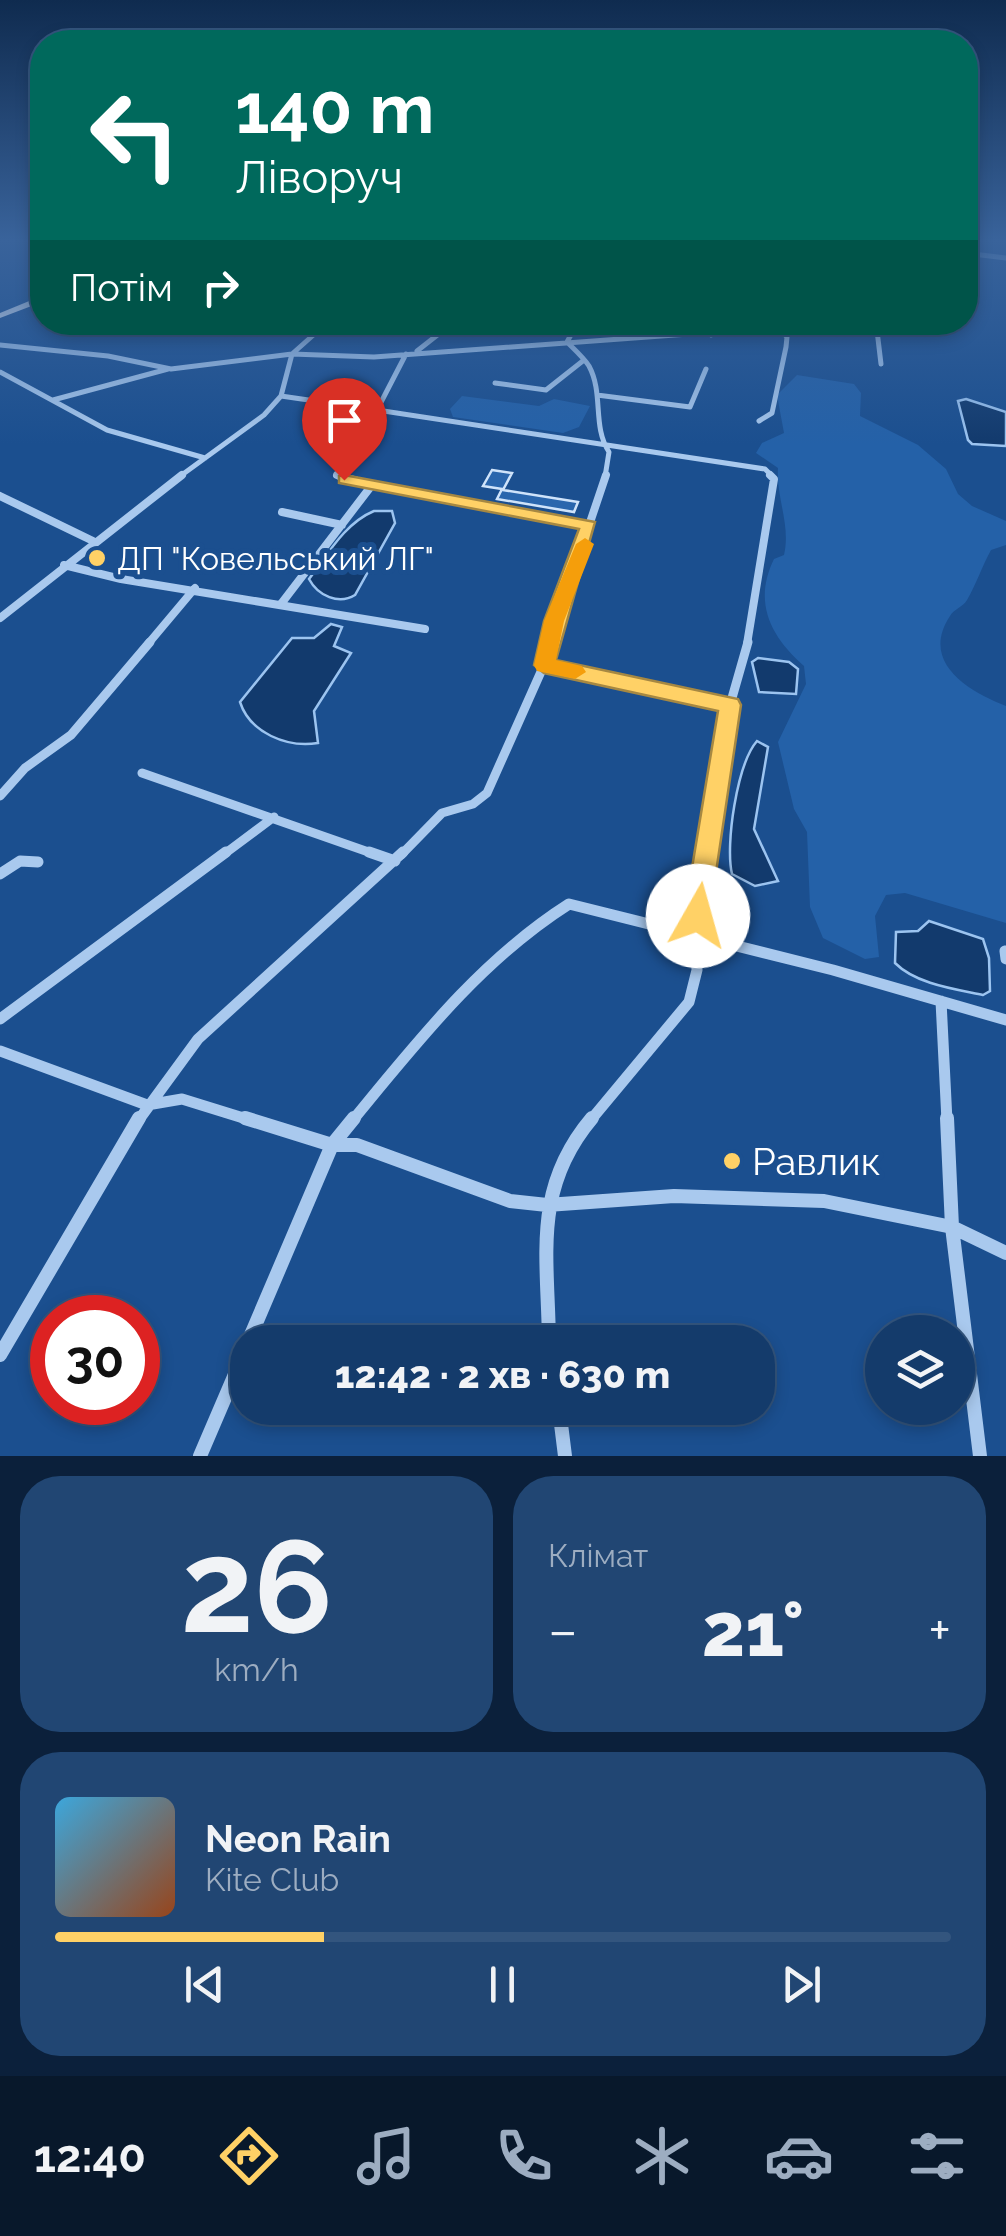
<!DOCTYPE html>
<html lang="uk">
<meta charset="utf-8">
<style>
body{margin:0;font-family:Raleway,sans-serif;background:#214673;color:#f1f3f6;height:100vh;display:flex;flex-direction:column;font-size:38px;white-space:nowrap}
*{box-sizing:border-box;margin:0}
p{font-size:32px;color:#9dadc1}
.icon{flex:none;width:55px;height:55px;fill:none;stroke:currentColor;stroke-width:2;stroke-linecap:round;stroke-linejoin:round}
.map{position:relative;height:1456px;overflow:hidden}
.details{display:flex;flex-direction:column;gap:20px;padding:20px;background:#0b203b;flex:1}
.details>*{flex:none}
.top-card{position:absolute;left:30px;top:30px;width:948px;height:305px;border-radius:40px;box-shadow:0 5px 15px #0003,0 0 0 2px #33557e;background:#00695c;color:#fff;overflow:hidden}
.tools{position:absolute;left:865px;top:1315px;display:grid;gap:20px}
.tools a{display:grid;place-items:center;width:110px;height:110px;border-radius:50%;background:#143b6b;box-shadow:0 5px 15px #0003,0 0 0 2px #33557e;font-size:50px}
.speed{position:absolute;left:30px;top:1295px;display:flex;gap:20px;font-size:50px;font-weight:700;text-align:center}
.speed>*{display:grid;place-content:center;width:130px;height:130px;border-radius:50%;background:#143b6b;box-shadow:0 5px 15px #0003,0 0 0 2px #33557e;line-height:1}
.speed .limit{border:15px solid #d22;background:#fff;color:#111}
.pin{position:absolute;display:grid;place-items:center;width:85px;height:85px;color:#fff;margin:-102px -42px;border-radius:50% 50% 50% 0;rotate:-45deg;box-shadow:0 0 10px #0007}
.pin .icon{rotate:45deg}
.me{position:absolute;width:110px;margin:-55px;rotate:7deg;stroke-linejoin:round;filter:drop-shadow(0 0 8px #0008)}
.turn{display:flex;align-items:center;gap:35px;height:210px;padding:0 40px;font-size:45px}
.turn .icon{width:130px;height:130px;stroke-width:2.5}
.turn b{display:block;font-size:70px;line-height:85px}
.then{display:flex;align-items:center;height:95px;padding:0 40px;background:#0003;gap:20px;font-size:38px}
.big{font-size:75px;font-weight:800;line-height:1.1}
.details .tile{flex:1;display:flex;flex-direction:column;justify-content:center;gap:15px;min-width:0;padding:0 35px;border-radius:40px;background:#214673}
.details .dial{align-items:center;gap:0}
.dial b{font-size:130px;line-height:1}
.song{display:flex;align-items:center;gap:30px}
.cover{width:120px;height:120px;border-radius:15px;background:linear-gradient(135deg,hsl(200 70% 55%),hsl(20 70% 35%))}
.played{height:10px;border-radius:5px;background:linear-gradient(90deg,#ffd166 30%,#33557e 30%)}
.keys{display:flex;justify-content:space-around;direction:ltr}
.heat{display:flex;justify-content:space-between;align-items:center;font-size:55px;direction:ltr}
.details .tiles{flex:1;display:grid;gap:20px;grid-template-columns:1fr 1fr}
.tile:last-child{grid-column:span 2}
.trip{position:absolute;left:230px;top:1325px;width:545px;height:100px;border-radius:40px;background:#143b6b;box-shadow:0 5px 15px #0003,0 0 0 2px #33557e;font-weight:800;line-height:100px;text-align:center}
.menu{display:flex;height:160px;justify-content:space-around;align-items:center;background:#08182b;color:#9dadc1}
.menu .icon{width:70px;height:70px}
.menu .on{color:#ffd166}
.menu b{font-size:45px;color:#f1f3f6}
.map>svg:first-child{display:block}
.green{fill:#2461a8}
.water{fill:#123a6d;stroke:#9cc4f0;stroke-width:2.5}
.building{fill:#2a66ad;stroke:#cfe3fa;stroke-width:2.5}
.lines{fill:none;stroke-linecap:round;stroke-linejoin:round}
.minor-far4{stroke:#a9c9ee;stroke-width:5}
.minor-far3{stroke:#a9c9ee;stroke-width:8}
.minor-far2{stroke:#a9c9ee;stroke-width:9}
.minor-far1{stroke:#a9c9ee;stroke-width:11}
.minor{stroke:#a9c9ee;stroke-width:14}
.primary{fill:#f0f6ff;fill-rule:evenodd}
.route{fill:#ffd166;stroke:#a68842;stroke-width:2.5}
.slow{fill:#f59e0b}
.poi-dot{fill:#ffd166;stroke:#1b4f8f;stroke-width:4}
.labels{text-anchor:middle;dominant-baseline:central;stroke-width:10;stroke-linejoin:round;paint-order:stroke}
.poi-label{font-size:32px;fill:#fff;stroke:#1b4f8f;text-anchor:start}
.near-poi-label{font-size:38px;fill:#fff;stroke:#1b4f8f;text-anchor:start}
</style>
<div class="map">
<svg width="1006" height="1456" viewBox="0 0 1006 1456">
<rect width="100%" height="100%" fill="#1b4f8f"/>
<path class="green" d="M797 375 854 384 861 393 860 416 918 445 946 469 958 494 972 506 1006 521V545L991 550C982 566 976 585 967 600 963 607 954 609 950 616 919 663 970 692 1006 706V923L905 893 886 895 875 916 879 957 865 959 823 938 810 907 807 832 794 809 778 742 806 684 804 666C770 636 753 602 774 559L784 555C791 525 776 498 778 468L756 453 762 443 784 433 777 395Z
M462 396 539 406 554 399 590 406 579 427 563 433 453 417 450 409Z"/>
<path class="water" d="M966 399 1006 412V446L972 444 968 440 958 401Z
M374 511H392L395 523 355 595C339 605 318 596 309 579 328 554 345 523 374 511Z
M331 624 342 627 334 646 351 653 314 711 318 743C287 748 250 733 240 702L292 638H314Z
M758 658 789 662 798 669 796 694 759 692 752 662Z
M757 741 768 747 754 829 778 881 755 886 732 874C725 845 737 764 757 741Z
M929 921 983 939 989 958 990 991 983 995C954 989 916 984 895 963L896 932 918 931Z"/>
<path class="building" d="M492 470 512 473 503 490 578 502 574 512 497 499 502 489 483 486Z"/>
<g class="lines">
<path class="minor-far4" d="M965 253 1006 258
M578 322 567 342C574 349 584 358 589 366 604 394 592 426 609 452L605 477
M704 322 712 326 711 335
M876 322 881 364
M0 345 108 356 171 369 292 354 374 357 852 322
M417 351 454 322
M406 354 377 410 765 469 773 477
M0 372 107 430 205 458
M495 383 546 390 584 360
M597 395 690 407 706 369
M281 396 377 410 338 477
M53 400 168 369
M759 421 772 413 786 347 787 337 774 322
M179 477 264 415 281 396 292 354 328 322"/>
<path class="minor-far3" d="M337 475 372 485
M0 496 93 541
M282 512 342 525
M64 565 121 579 425 629
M281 604 372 485 589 525
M0 618 182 475
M148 644 195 588
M549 644 606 475
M747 644 774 479 770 475"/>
<path class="minor-far2" d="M544 665 730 705
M142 773 377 855
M0 796 25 768 71 735 150 642
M223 855 274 817
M401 855 442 813 473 804 487 793 544 665 549 642
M707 855 730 705 748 642"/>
<path class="minor-far1" d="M369 852 395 861
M0 874 20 861 38 862
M1005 951 1006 959
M941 1001 947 1121
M0 1019 226 852
M0 1051 147 1105 182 1099 253 1121
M138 1121 198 1039 403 852
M352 1121C418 1041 481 960 569 904L833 970 1006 1020
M590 1121 689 1002 697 970 696 938 707 852"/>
<path class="minor" d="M245 1118 332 1145H357L510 1201 547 1205 674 1196 824 1201 952 1227 1006 1253
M947 1118 952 1227 980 1456
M248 1342 332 1145 354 1118
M549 1342C548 1256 532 1189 592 1118
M0 1355 139 1118
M559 1408 565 1456
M200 1456 248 1344"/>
<path class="primary" d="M39 297H42V302L0 318V313Z"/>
</g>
<linearGradient id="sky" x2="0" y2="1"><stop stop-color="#0f2b4f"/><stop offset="0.54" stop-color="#39639b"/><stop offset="1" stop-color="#39639b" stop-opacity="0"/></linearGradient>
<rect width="1006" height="444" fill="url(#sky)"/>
<path class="route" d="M344 475 595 522 556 660 738 699 741 705 708 926 698 929 688 926 684 916 718 711 544 673 534 665 544 621 579 529 339 483V476Z"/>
<path class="slow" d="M585 538 594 544 564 621 556 660 582 666 586 672 575 679 537 671 534 665 544 621 576 544Z"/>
<g class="poi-dot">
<circle cx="97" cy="558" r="10"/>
<circle cx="732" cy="1161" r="10"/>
</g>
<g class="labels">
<g class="poi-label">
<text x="117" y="558">ДП "Ковельський ЛГ"</text>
</g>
<g class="near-poi-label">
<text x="752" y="1161">Равлик</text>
</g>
</g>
</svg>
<div class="tools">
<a><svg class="icon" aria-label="layers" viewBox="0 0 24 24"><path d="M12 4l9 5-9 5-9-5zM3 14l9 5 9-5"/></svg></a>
</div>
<div class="speed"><div class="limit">30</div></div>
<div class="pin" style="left:344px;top:480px;background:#d93025"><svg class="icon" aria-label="arrive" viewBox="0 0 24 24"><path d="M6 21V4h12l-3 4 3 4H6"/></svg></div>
<svg class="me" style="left:698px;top:916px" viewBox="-20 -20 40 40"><circle r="19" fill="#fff"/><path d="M0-13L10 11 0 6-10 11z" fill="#ffd166"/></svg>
<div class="trip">12:42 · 2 хв · 630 m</div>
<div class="top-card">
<div class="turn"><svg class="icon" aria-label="left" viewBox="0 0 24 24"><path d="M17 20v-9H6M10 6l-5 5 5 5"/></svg><div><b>140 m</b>Ліворуч</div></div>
<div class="then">Потім<svg class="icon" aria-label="right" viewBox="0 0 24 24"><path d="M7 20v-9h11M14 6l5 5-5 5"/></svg></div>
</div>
</div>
<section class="details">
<div class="tiles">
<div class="tile dial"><b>26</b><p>km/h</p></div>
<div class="tile"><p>Клімат</p>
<div class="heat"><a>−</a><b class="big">21°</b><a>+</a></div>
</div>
<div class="tile">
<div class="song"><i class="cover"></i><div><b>Neon Rain</b><p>Kite Club</p></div></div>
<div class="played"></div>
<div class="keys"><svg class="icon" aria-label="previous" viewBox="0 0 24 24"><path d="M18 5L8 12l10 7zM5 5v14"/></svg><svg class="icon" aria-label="pause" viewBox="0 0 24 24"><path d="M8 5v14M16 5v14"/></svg><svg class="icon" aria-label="next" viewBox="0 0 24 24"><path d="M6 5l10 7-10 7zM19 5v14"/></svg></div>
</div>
</div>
</section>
<nav class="menu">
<b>12:40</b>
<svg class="icon on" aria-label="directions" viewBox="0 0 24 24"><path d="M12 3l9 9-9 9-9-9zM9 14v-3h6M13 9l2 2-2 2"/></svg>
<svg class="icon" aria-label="music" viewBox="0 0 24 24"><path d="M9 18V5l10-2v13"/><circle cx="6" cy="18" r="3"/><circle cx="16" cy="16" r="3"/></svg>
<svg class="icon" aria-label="phone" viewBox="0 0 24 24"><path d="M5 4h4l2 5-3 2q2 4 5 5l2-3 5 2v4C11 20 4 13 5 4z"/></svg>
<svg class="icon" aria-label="climate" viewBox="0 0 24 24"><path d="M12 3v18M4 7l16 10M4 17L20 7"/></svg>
<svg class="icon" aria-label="car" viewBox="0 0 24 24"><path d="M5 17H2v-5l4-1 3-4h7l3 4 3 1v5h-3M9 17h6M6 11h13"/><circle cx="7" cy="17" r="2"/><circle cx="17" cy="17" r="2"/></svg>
<svg class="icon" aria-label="filters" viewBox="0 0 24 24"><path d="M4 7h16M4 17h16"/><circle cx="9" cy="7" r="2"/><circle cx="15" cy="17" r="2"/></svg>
</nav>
